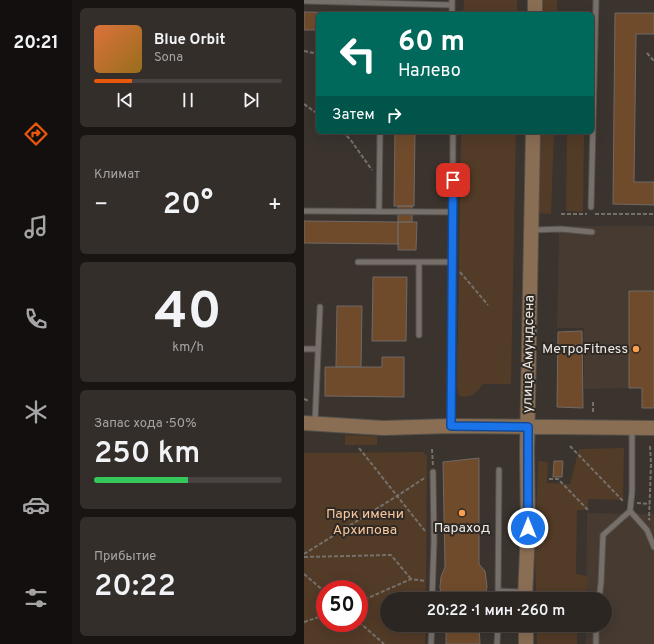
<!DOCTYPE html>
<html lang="ru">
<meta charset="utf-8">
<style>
body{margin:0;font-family:Overpass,sans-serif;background:#342e2a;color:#f1f3f6;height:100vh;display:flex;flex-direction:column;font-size:15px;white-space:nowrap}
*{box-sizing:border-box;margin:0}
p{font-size:13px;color:#a6a5a5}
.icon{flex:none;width:22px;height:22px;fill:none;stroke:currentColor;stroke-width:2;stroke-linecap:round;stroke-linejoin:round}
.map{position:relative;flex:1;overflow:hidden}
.details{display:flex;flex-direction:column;gap:8px;padding:8px;background:#181513;width:232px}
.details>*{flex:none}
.hud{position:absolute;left:12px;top:12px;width:278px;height:122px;border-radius:6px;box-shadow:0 4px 16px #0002,0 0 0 1px #484340;background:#00695c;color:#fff;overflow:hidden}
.speed{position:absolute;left:12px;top:580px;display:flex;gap:8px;font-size:20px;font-weight:700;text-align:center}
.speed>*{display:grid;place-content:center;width:52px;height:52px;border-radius:50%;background:#2c2622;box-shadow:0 4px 16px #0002,0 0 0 1px #484340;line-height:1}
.speed .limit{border:6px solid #d22;background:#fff;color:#111}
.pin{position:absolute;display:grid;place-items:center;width:34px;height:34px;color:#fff;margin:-17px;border-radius:8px;box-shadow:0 2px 6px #0006}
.me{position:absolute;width:44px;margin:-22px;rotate:0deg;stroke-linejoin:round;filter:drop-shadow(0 0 3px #0008)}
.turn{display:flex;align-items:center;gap:14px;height:84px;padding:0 16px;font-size:18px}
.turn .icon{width:52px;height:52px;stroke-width:2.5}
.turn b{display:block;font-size:28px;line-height:34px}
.then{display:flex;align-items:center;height:38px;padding:0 16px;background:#0003;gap:8px;font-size:15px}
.big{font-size:30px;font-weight:600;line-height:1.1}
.details .widget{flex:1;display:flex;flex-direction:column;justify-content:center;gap:6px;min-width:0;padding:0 14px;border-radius:6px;background:#342e2a}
.details .dial{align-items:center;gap:0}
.dial b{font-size:52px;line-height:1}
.song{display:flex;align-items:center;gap:12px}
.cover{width:48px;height:48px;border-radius:6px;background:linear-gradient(135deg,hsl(20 70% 55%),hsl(40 70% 35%))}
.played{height:4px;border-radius:2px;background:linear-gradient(90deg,#ea580c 20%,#484340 20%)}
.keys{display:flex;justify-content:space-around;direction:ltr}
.heat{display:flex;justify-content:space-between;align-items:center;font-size:22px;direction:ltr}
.charge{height:6px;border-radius:3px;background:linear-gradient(90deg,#34c759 50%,#484340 0)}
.trip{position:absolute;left:76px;top:592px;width:232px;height:40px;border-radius:20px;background:#2c2622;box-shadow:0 4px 16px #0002,0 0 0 1px #484340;font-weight:600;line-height:40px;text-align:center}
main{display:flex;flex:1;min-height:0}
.tabs{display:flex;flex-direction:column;width:72px;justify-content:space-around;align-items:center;background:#120f0e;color:#a6a5a5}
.tabs .icon{width:28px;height:28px}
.tabs .on{color:#ea580c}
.tabs b{font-size:18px;color:#f1f3f6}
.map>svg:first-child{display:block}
.built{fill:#463a31}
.green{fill:#523b27;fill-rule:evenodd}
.building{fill:#6f4b2c;stroke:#716964}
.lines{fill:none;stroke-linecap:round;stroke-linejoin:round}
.lane-casing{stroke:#56514c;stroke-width:7}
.secondary-casing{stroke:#56514c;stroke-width:16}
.path{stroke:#76706b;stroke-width:2;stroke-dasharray:4 2;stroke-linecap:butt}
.lane{stroke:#776f69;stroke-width:5}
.secondary{stroke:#8a6e54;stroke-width:14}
.route-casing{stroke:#114b97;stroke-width:10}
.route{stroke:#1a73e8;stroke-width:7}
.poi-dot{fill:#f99f4d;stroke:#2f2924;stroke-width:1.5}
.labels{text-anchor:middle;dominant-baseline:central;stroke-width:4;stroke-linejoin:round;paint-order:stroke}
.poi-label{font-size:14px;fill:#eeeae6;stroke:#2f2924;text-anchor:end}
.street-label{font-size:14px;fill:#eeeae6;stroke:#2f2924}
.park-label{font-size:14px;fill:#f9c79f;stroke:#2f2924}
</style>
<main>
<nav class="tabs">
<b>20:21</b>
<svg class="icon on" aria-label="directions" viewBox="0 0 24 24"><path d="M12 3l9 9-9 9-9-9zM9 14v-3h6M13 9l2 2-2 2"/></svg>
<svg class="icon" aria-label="music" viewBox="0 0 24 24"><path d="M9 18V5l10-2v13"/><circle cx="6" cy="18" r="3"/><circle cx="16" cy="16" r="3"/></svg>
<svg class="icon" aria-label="phone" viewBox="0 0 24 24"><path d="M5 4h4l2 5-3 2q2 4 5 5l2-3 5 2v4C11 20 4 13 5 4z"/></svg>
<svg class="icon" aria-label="climate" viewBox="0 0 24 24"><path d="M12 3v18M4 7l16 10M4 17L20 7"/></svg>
<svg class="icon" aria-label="car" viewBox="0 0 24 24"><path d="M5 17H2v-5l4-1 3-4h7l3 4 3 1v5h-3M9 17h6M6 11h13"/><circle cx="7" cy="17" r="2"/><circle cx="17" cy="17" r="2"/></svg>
<svg class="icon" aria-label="filters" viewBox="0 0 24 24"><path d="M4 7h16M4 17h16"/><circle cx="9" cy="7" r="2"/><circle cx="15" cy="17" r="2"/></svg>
</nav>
<section class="details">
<div class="widget">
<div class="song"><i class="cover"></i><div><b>Blue Orbit</b><p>Sona</p></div></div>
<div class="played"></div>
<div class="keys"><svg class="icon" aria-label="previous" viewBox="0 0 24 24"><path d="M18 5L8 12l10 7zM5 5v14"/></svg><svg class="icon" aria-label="pause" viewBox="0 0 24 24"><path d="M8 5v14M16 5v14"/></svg><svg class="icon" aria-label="next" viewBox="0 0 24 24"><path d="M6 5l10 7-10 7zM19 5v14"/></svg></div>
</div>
<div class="widget"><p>Климат</p>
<div class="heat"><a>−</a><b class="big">20°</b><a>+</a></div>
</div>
<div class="widget dial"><b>40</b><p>km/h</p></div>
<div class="widget"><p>Запас хода · 50%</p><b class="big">250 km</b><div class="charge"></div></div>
<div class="widget"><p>Прибытие</p><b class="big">20:22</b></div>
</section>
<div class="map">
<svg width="350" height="644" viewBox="0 0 350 644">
<rect width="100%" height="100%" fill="#3a332e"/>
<path class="built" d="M255 226H350V408L338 388 280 389V328H253Z
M283 513 350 514V644H282V625H301V599H282Z"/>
<path class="green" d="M160 0H213V14H159Z
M234 0H253V14H234Z
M157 132H212L207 384H179C171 395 168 398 155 396L153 388Z
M232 132H250L247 214 231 213Z
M263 132H280L279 212 262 211Z
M41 435 73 436V445H41Z
M320 448 319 500 284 499V510H273L272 574 284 576 283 599H232L231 553 234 461 244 462 243 483 266 484 275 449Z
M119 452 123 456 122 599H83V625H122L121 644H0V453ZM21 589H55V623H21Z
M232 625H273V644H233Z"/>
<path class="building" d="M0 12 94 14H14V30H0Z
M311 13H350V34H332L330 182H350V205L309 204Z
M91 132H111L110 206H90Z
M94 206H108V222H94Z
M0 221 94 222V244L0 243Z
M94 222H113L112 250H94Z
M69 277H103L102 341H68Z
M325 291H350V408H338V388H325Z
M33 306H58L57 367H32Z
M278 331 279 408 253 407 254 332Z
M78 357H100V397L21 396V367H78Z
M175 458V564L181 571 183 586 181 599H139L137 595 136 587 137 577 141 567 139 462Z
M250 461H259L258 477H249Z
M142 625H175L176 644H142Z"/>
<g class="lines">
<defs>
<path id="lane" d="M0 1 148 5
M148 14V0
M287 207 292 0
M0 211 149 212
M75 211 76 132
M229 230 257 229 288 232
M54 262H148
M115 262V335
M0 349H13
M11 422 16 307
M147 425 149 132
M326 511 328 492V428
M194 591 220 592
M128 599 130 541 129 472
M194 599 195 470
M295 599 297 583 299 535 326 511 343 530 350 547
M127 644 128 625
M193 644 194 625
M292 644V625"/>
<path id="secondary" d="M231 14V0
M0 423 79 428 147 426 350 428
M221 599 224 528 223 451 229 132
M222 625V644"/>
</defs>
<use href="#lane" class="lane-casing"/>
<use href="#secondary" class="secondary-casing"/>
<path class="path" d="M0 51 14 54
M343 53 350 61
M0 104 14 114
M38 132 46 139 68 170
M257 214H283
M291 214H350
M156 272 184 305
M0 399 5 401
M289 412V400
M266 446 319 501
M346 446 347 464 345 519 346 520
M55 448 121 531
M128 449 129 466
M245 479H254L284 510
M333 503 346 504
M0 554 93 496 122 477
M0 557 87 555 107 579
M0 574 21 592
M55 602 107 579 121 581
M0 622 21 615
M55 622 80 644"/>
<use href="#lane" class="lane"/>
<use href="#secondary" class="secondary"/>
</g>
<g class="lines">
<defs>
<path id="route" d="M149 180 147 426 224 427V528"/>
</defs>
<use href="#route" class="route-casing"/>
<use href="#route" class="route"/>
</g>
<g class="poi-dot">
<circle cx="332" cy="349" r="4"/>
<circle cx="158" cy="513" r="4"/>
</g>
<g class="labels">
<g class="poi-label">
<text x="324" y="349">МетроFitness</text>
<text x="158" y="528" text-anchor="middle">Параход</text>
</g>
<g class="street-label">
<text transform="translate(225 354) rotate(-89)">улица Амундсена</text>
</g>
<g class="park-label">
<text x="61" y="514">Парк имени<tspan x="61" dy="16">Архипова</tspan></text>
</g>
</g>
</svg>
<div class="speed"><div class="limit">50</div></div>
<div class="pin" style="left:149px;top:180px;background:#d93025"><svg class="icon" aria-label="arrive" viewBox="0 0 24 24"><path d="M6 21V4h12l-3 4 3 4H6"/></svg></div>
<svg class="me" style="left:224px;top:528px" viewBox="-20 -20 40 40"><circle r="17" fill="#1a73e8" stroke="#fff" stroke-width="3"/><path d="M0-11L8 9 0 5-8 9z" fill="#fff"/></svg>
<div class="trip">20:22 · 1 мин · 260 m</div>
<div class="hud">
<div class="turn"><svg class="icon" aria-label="left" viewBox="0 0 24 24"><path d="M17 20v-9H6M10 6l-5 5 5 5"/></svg><div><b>60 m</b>Налево</div></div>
<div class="then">Затем<svg class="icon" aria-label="right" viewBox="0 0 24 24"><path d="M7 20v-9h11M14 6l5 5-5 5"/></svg></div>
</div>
</div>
</main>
